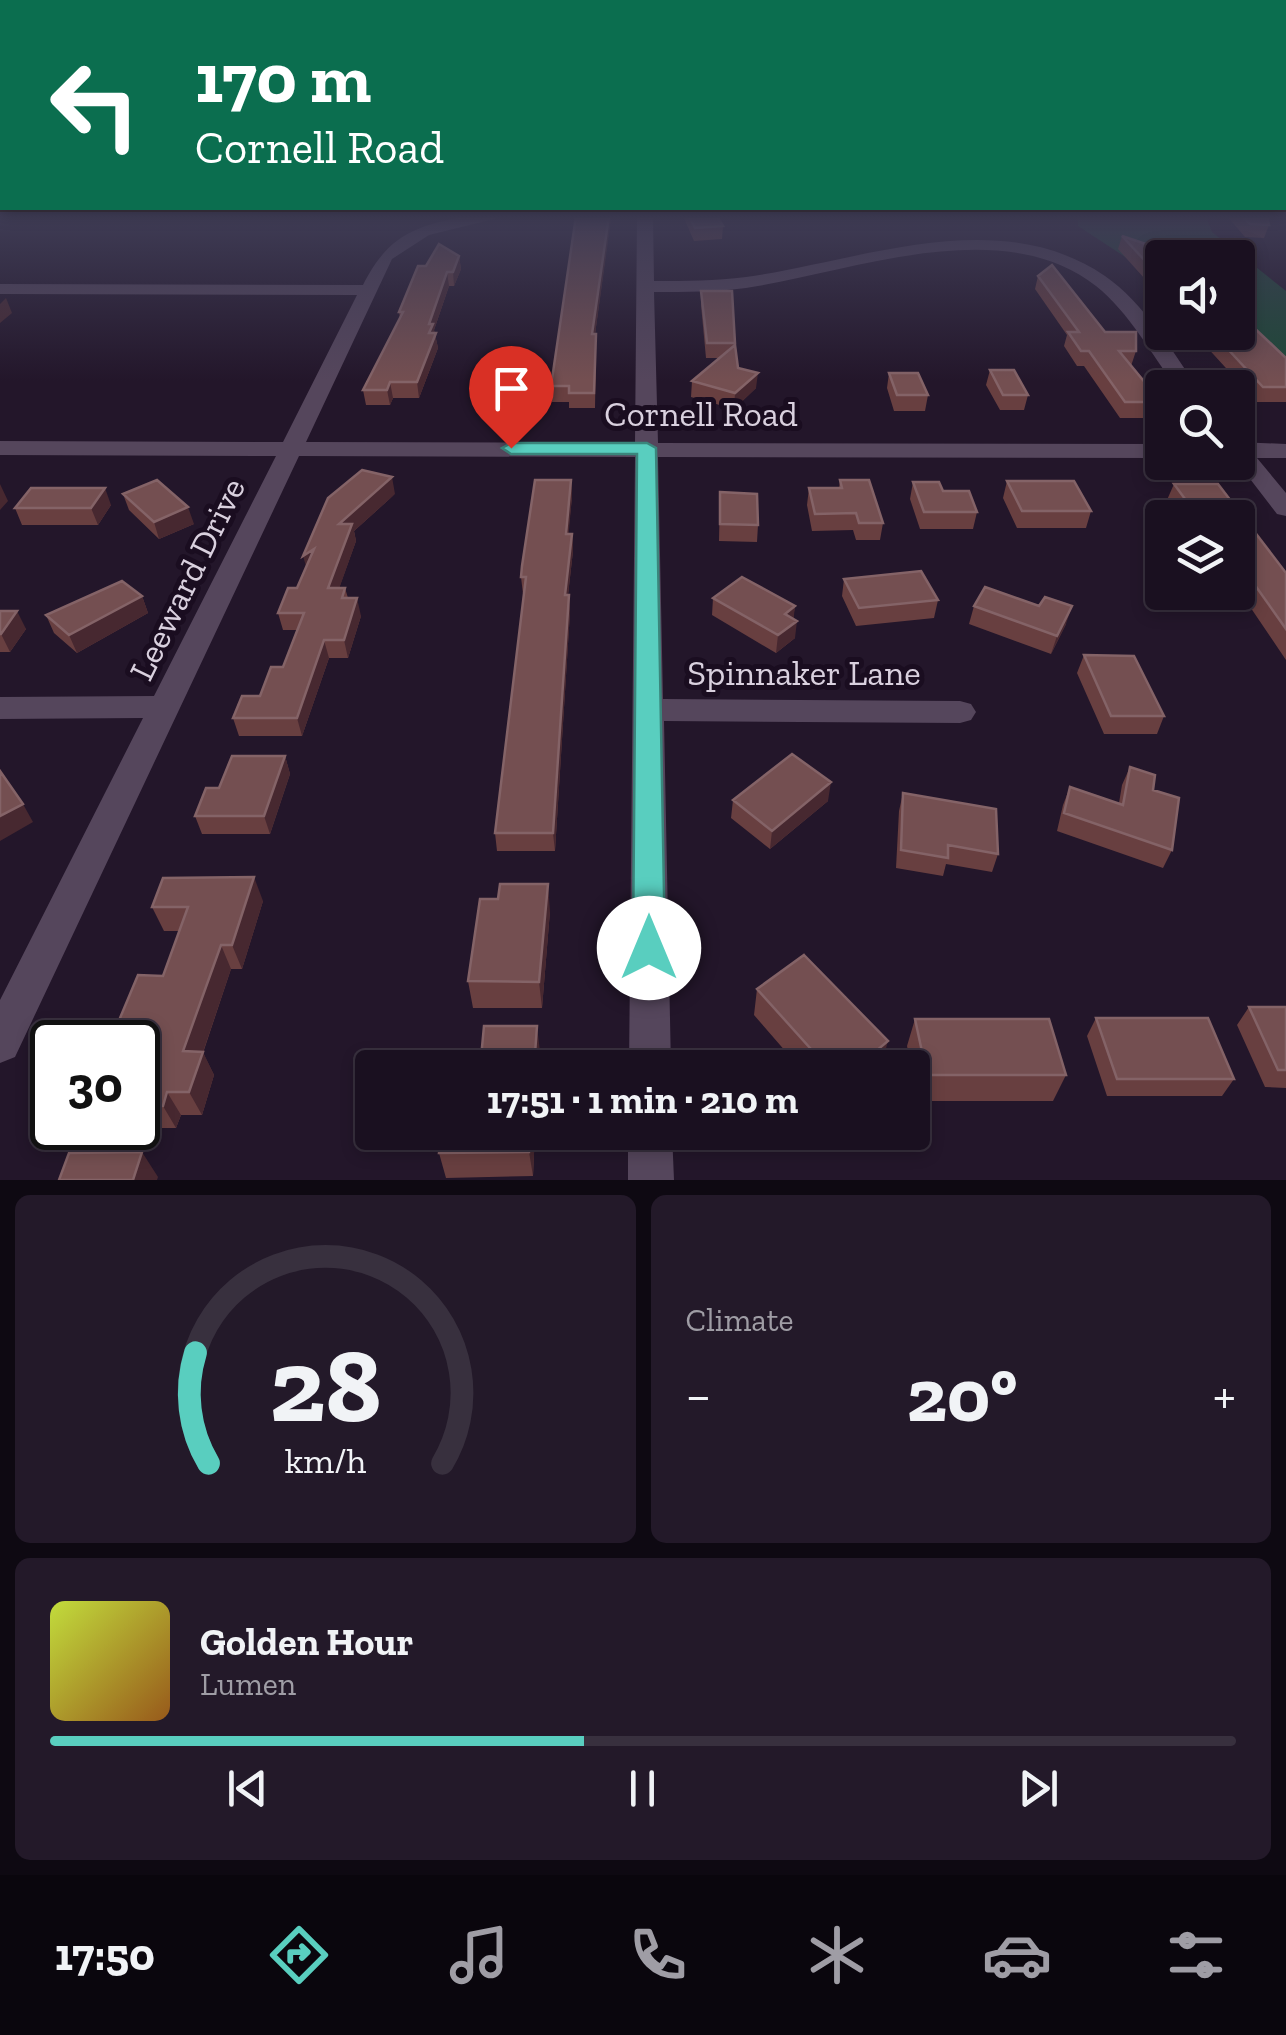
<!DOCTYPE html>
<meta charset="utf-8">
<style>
body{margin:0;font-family:"Zilla Slab",serif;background:#231929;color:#f1f3f6;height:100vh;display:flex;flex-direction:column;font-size:38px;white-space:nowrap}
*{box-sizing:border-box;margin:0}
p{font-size:32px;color:#9f9da5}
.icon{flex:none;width:55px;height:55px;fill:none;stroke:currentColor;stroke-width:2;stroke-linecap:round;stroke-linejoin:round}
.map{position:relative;height:1180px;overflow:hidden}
.panel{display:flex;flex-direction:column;gap:15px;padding:15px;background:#0e0912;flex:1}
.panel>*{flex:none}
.banner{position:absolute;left:0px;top:0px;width:1288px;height:210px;box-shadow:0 5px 15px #0003,0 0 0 2px #38303e;background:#0b6e4f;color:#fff;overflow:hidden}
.tools{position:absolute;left:1145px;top:240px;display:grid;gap:20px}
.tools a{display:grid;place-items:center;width:110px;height:110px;border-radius:10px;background:#1a1020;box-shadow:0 5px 15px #0003,0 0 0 2px #38303e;font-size:50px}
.speed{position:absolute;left:30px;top:1020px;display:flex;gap:20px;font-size:50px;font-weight:700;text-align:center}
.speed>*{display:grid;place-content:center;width:130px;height:130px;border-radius:50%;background:#1a1020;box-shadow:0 5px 15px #0003,0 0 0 2px #38303e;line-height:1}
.speed .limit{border:5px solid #111;border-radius:15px;background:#fff;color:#111}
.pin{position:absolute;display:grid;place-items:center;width:85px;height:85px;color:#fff;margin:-102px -42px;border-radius:50% 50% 50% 0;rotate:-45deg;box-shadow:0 0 10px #0007}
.pin .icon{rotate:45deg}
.me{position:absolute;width:110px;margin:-55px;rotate:0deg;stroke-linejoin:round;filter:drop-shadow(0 0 8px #0008)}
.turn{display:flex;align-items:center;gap:35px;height:210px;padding:0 30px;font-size:45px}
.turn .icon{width:130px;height:130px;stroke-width:2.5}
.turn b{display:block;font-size:70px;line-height:85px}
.big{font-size:75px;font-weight:700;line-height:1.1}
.panel .widget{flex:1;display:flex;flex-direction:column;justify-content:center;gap:15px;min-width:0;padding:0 35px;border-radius:15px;background:#231929}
.panel .dial{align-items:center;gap:0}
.dial svg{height:260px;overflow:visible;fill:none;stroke:#38303e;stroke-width:7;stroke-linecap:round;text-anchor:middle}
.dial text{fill:#f1f3f6;stroke:none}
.song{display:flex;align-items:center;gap:30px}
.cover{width:120px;height:120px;border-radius:15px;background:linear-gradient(135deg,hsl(70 70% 55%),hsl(30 70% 35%))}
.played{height:10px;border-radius:5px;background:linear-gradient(90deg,#59cebf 45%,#38303e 45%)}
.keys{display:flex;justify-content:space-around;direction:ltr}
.heat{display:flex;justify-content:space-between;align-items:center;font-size:55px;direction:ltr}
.panel .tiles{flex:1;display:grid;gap:15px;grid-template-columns:1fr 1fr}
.widget:last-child{grid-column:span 2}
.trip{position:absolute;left:355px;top:1050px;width:575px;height:100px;border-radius:10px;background:#1a1020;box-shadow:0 5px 15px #0003,0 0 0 2px #38303e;font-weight:700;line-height:100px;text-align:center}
.menu{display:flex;height:160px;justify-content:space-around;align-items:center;background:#0a060d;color:#9f9da5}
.menu .icon{width:70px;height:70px}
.menu .active{color:#59cebf}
.menu b{font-size:45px;color:#f1f3f6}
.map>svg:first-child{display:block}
.green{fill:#1d4836}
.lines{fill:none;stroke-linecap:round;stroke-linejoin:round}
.minor{fill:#55465c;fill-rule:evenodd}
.wall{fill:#683f40}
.shaded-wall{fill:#472830}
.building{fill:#744f51;stroke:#846367;stroke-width:2.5}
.route{fill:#59cebf;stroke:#3a867c;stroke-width:2.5}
.labels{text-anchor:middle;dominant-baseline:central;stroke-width:10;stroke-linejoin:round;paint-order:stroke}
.street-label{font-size:35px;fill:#d9d0de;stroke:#1a0d20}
</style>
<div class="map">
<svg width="1286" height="1180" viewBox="0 0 1286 1180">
<rect width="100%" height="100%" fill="#23162a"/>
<path class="green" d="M1078 216H1206L1212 232 1286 291V362L1238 330V258H1162V281L1078 226Z"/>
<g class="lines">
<path class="minor" d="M467 216H506L429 235 392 259 306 442 635 443 637 216H653L654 281C685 281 716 281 746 277 861 261 998 203 1105 276 1143 302 1172 351 1198 388H1177C1151 354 1129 312 1096 286 1002 212 851 272 746 288 716 292 685 292 654 292L658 443 1162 444V458L658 457 663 699 960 701 971 704 976 712 971 720 960 723 664 721 671 1068H629L635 457 299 456 15 1057 0 1063V1000L143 718 0 719V697L154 696 276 456 0 455V441L283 442 357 295 0 294V284L363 285C388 235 415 226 467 216Z
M1238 442 1286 444V458H1257L1286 493V516L1277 514 1237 462Z
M628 1132H672L674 1180H628Z"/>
</g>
<path class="wall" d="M576 216H611L595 334 596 349 595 408H569V402H552L551 386Z
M683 216H718L723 226 722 239 694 241Z
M1227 216H1267L1269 225 1264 238 1245 237Z
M1122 236 1162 258V298L1118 249Z
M459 256 461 269 454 286H449L434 330 438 348 419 398H393L390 405H366L363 390 400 318 399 312 426 266Z
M1038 276 1105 332 1136 351 1131 366 1161 402 1156 418H1120L1084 366H1077L1064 346 1067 335 1035 289Z
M701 291H732L735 345 738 368 756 388 734 409 691 397 692 381 719 358H706L701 305Z
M1193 332H1238L1286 358V402H1257Z
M990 370 1028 395 1024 410H1000L986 385Z
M889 373 928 395 925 411H894L887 388Z
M571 480 572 497 568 534H572L573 551 568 595 570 612 555 851H497L495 833 524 594H523L521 577Z
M840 480 883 523 880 540H856L853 530 812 531 807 505 809 488H839Z
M1007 481 1091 511 1086 528H1017L1003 498Z
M913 482 943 491 977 512 973 529H920L910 499Z
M1174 484H1218L1286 573V660L1238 589V518H1180L1167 500Z
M720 492 758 525 757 542 719 541Z
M123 494 194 524 159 539 129 510Z
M395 494 354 531 356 541 339 588H345L348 598 361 616 348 658H329L302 736H239L233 718 260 696 283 667 297 630H283L278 613 297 588 306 567Z
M111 505 98 525H22L15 508Z
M844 579 938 600 934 618 856 626 842 596Z
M142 596 148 613 77 653 54 633 46 615Z
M713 598 795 606 793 618 795 638 776 653 712 615Z
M974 606 1066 624 1051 654 969 624Z
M0 611 26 629 10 652H0Z
M1084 655 1164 716 1157 734H1104L1077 673Z
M285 756 290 774 270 834H202L195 816 219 788Z
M1130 767 1153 790 1172 850 1163 868 1057 831 1063 805 1070 787 1119 803 1122 785Z
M903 793 998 854 992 872 946 864 943 876 896 868 899 811Z
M733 800 828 801 770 849 731 818Z
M263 901 242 969H231L203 1053 214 1075 202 1115H181L176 1128H103H138V1042L179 931H164L152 907Z
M550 911 542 1008H473L468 981Z
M757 989 881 1067 800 1068 754 1015Z
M1249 1007H1286V1088L1265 1087 1237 1025Z
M1096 1018 1234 1079 1222 1096H1107L1087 1036Z
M915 1019 1066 1075 1053 1101H918L907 1046Z
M442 1132H535L533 1176 446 1178 439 1153Z"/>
<path class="shaded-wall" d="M609 216H611V220L593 349 592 334Z
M459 256 461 269 454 286 453 272Z
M447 272 449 286 434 330 438 348 419 398 417 382 429 324Z
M6 298 12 313 0 323V304Z
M758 373 756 388 734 409 735 393Z
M390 382 393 398 390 405 387 390Z
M392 477 395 494 354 531 356 541 333 606 328 588 339 524Z
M571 480 572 497 567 551 566 534Z
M0 484 8 501 0 510Z
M105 488 111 505 98 525 91 508Z
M188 507 194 524 159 539 154 522Z
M572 534 573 551 566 612 565 595Z
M314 549 308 573 303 556Z
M569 595 570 612 555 851 553 833Z
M142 596 148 613 77 653 69 635Z
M357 598 361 616 348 658 344 640Z
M795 606 793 624 785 614Z
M1072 606 1066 624 1051 654 1057 636Z
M17 611 26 629 10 652 1 634Z
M797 621 795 638 776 653 778 635Z
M324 640 329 658 302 736 297 718Z
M285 756 290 774 270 834 264 816Z
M831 782 828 801 770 849 772 831Z
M23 804 33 822 0 841V816Z
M254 877 263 901 242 969 232 945Z
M548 884 550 911 542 1008 539 982Z
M221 945 231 969 203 1052 214 1075 202 1115 189 1092 183 1051Z
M537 1026 540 1052 539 1068H534Z
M888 1041 881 1067 856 1068Z
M167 1092 181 1115 176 1128 163 1106Z
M530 1132H535L533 1176 529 1152Z
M142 1152 158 1177 157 1180H133Z"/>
<path class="building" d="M576 216H609L592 334H596L594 393H569V386H551Z
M689 216H717L723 226 695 228Z
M1242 216H1267L1269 225 1250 224Z
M1122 236 1173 253 1177 258H1162V279Z
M439 244 459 256 453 272H447L429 324H433L429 333H436L417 382H390L387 390H363L403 312H399L418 266H426Z
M1052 265 1105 332H1136V351H1119L1161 402H1125L1089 351H1081L1068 332H1079L1038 276Z
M701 291H732L735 343H707Z
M1238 322H1248L1286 358V387H1263L1212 332H1238Z
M735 345 738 368 758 373 735 393 692 381Z
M990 370H1014L1028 395H1003Z
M889 373H918L928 395H897Z
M362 470 392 477 339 524H352L328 588H345L342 598H357L344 640H324L297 718H233L242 696H260L271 667H283L304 613H278L288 588H297L314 549 303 556 328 498Z
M157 480 188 507 154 522 123 494Z
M535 480H571L566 534H572L565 595H569L553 833H495L526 577H521L522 566Z
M840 480H869L883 523H859L856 513 815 514 809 488H842Z
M1007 481H1074L1091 511H1022Z
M913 482H939L943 491H969L977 512H924Z
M1174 484H1218L1286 573V629L1245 571H1240L1238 568V518H1199Z
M31 488H105L91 508H15Z
M720 492 757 494 758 525 720 524Z
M921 571 938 600 859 608 844 579Z
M742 577 795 606 785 614 797 621 778 635 713 598Z
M122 581 142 596 69 635 46 615Z
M985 587 1039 606 1045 597 1072 606 1057 636 974 606Z
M0 611H17L1 634H0Z
M1084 655 1134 656 1164 716H1111Z
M792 754 831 782 772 831 733 800Z
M232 756H285L264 816H195L206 788H219Z
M1130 767 1155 775 1153 790 1179 798 1172 850 1064 813 1070 787 1123 805Z
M0 771 23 804 0 816Z
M903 793 996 809 998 854 948 845V858L901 850Z
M254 877 232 945H221L183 1051 203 1052 189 1092H167L163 1106 138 1105V1042H110L138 975 163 976 188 907H152L163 878Z
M500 884H548L539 982 468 981 480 899H498Z
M804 955 888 1041 856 1068H828L757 989Z
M1249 1007H1286V1070H1278Z
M1096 1018H1208L1234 1079H1117Z
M915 1019H1049L1066 1075H927Z
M484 1026H537L534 1068H450L452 1059 481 1058Z
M442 1132H530L529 1152 439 1153Z
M142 1152 133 1180H59L69 1153Z"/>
<linearGradient id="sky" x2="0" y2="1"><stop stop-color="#130c17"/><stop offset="0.57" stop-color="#3f3c55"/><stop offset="1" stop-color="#3f3c55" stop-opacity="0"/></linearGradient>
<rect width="1286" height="381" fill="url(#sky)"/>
<path class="route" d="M647 443 656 448 665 948 661 958 649 963 638 958 633 948 637 454H511L502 448 511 443Z"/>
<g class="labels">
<g class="street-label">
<text x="701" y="414">Cornell Road</text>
<text transform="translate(187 579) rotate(-64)">Leeward Drive</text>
<text x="804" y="673">Spinnaker Lane</text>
</g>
</g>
</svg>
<div class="tools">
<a><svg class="icon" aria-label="sound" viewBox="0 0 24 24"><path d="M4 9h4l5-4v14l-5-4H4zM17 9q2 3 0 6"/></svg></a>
<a><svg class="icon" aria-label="search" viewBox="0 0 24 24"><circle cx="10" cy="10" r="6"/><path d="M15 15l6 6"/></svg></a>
<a><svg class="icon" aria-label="layers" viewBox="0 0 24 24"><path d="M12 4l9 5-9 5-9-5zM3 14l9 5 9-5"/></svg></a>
</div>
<div class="speed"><div class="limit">30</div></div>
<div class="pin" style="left:511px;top:448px;background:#d93025"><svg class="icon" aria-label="arrive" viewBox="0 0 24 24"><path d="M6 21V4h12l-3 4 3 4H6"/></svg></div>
<svg class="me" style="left:649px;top:948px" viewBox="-20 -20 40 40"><circle r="19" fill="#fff"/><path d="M0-13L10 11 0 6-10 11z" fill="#59cebf"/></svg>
<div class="trip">17:51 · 1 min · 210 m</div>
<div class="banner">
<div class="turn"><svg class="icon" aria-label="left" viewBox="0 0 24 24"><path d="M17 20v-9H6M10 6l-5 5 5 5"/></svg><div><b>170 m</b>Cornell Road</div></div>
</div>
</div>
<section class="panel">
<div class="tiles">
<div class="widget dial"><svg viewBox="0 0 100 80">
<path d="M14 69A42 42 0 1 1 86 69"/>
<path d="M14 69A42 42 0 0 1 10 35" stroke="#59cebf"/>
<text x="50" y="56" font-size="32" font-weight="700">28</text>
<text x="50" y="72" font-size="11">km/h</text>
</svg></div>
<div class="widget"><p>Climate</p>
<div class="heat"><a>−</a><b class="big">20°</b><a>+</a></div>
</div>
<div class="widget">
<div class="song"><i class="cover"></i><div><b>Golden Hour</b><p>Lumen</p></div></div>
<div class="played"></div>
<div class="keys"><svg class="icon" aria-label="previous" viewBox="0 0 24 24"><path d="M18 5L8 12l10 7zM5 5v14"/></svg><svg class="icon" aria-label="pause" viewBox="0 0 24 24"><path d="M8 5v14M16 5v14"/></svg><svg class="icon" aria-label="next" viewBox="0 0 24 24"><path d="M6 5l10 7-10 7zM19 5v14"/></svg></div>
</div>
</div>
</section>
<nav class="menu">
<b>17:50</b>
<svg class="icon active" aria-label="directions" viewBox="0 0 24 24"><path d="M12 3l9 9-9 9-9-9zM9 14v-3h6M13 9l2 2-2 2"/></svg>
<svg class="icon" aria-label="music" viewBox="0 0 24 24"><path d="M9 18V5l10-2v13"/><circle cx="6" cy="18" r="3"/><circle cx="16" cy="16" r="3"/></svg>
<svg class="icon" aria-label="phone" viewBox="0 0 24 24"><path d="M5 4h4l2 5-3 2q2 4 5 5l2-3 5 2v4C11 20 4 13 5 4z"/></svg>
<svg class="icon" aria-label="climate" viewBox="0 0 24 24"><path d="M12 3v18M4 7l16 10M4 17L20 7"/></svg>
<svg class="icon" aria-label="car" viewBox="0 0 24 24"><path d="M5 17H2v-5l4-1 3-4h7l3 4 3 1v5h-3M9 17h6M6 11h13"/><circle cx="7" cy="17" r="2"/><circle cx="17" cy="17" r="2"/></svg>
<svg class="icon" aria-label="filters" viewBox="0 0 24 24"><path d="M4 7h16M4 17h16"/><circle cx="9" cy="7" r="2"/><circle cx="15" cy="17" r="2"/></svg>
</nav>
